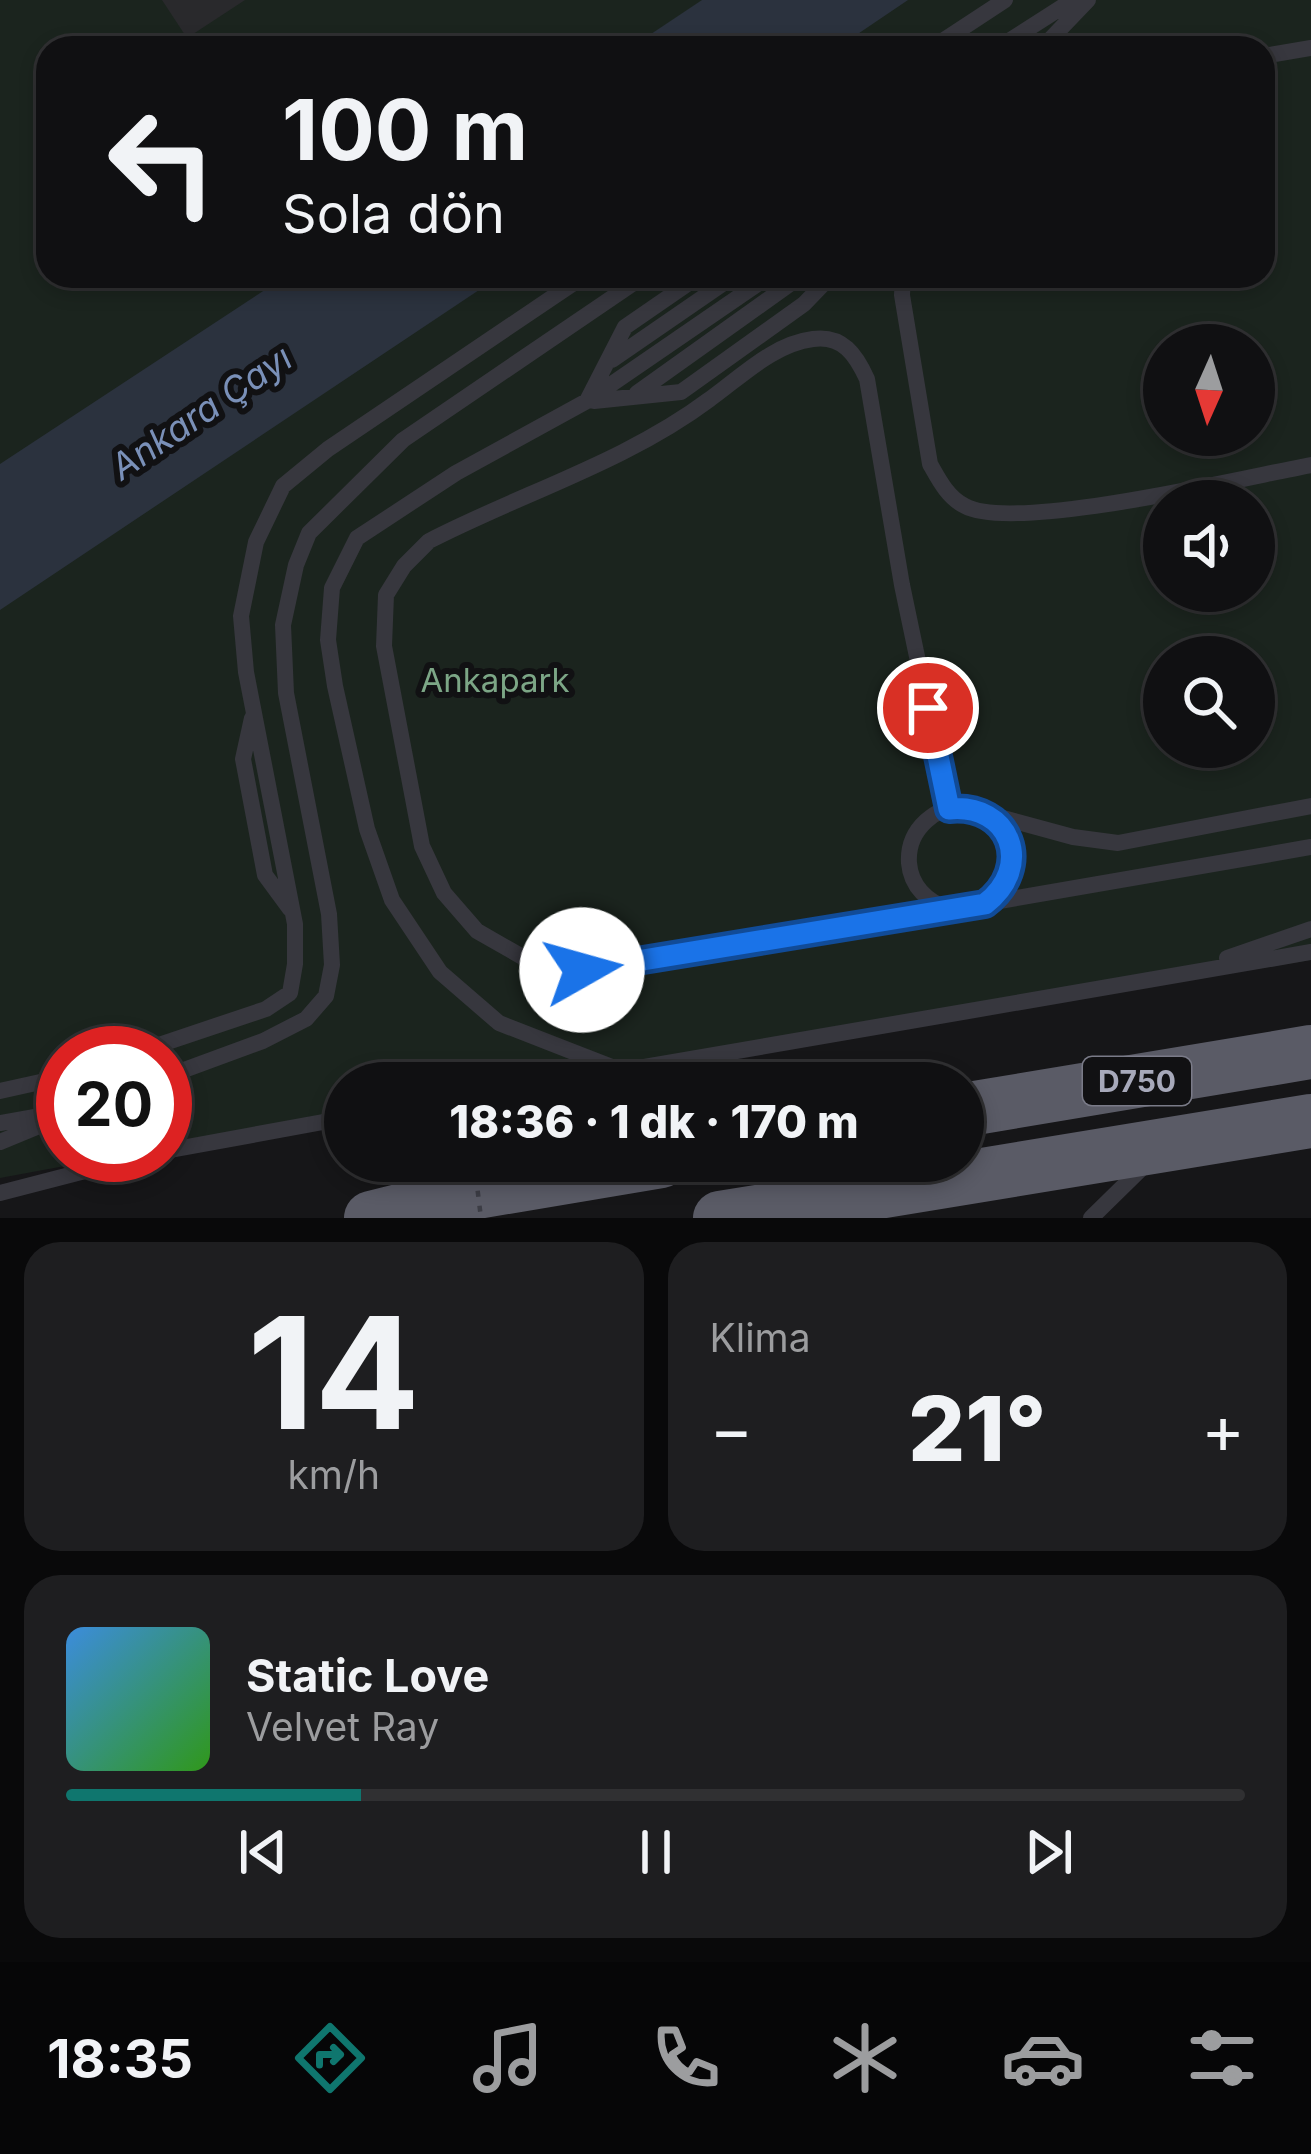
<!DOCTYPE html>
<html lang="tr">
<meta charset="utf-8">
<style>
body{margin:0;font-family:Inter,sans-serif;background:#1e1e20;color:#f1f3f6;height:100vh;display:flex;flex-direction:column;font-size:45px;white-space:nowrap}
*{box-sizing:border-box;margin:0}
p{font-size:39px;color:#9c9d9f}
.icon{flex:none;width:66px;height:66px;fill:none;stroke:currentColor;stroke-width:2;stroke-linecap:round;stroke-linejoin:round}
.map{position:relative;height:1218px;overflow:hidden}
.panel{display:flex;flex-direction:column;gap:24px;padding:24px;background:#09090a;flex:1}
.panel>*{flex:none}
.guide{position:absolute;left:36px;top:36px;width:1239px;height:252px;border-radius:36px;box-shadow:0 6px 18px #0003,0 0 0 3px #303032;background:#101012;color:#f1f3f6;overflow:hidden}
.needle{width:78px;rotate:183deg}
.controls{position:absolute;left:1143px;top:324px;display:grid;gap:24px}
.controls a{display:grid;place-items:center;width:132px;height:132px;border-radius:50%;background:#101012;box-shadow:0 6px 18px #0003,0 0 0 3px #303032;font-size:60px}
.speed{position:absolute;left:36px;top:1026px;display:flex;gap:24px;font-size:60px;font-weight:700;text-align:center}
.speed>*{display:grid;place-content:center;width:156px;height:156px;border-radius:50%;background:#101012;box-shadow:0 6px 18px #0003,0 0 0 3px #303032;line-height:1}
.speed .limit{border:18px solid #d22;background:#fff;color:#111}
.pin{position:absolute;display:grid;place-items:center;width:102px;height:102px;color:#fff;margin:-51px;border:6px solid #fff;border-radius:50%;box-shadow:0 3px 12px #0007}
.me{position:absolute;width:132px;margin:-66px;rotate:83deg;stroke-linejoin:round;filter:drop-shadow(0 0 9px #0008)}
.turn{display:flex;align-items:center;gap:42px;height:252px;padding:0 48px;font-size:54px}
.turn .icon{width:156px;height:156px;stroke-width:2.5}
.turn b{display:block;font-size:84px;line-height:102px}
.big{font-size:90px;font-weight:800;line-height:1.1}
.panel .widget{flex:1;display:flex;flex-direction:column;justify-content:center;gap:18px;min-width:0;padding:0 42px;border-radius:36px;background:#1e1e20}
.panel .dial{align-items:center;gap:0}
.dial b{font-size:156px;line-height:1}
.song{display:flex;align-items:center;gap:36px}
.cover{width:144px;height:144px;border-radius:18px;background:linear-gradient(135deg,hsl(210 70% 55%),hsl(110 70% 35%))}
.played{height:12px;border-radius:6px;background:linear-gradient(90deg,#0f766e 25%,#303032 25%)}
.keys{display:flex;justify-content:space-around;direction:ltr}
.heat{display:flex;justify-content:space-between;align-items:center;font-size:66px;direction:ltr}
.panel .tiles{flex:1;display:grid;gap:24px;grid-template-columns:1fr 1fr}
.widget:last-child{grid-column:span 2}
.trip{position:absolute;left:324px;top:1062px;width:660px;height:120px;border-radius:60px;background:#101012;box-shadow:0 6px 18px #0003,0 0 0 3px #303032;font-weight:800;line-height:120px;text-align:center}
.dock{display:flex;height:192px;justify-content:space-around;align-items:center;background:#060607;color:#9c9d9f}
.dock .icon{width:84px;height:84px}
.dock .on{color:#0f766e}
.dock b{font-size:54px;color:#f1f3f6}
.map>svg:first-child{display:block}
.green{fill:#1b241e;fill-rule:evenodd}
.water{fill:#2b323e}
.building{fill:#29292c}
.lines{fill:none;stroke-linecap:round;stroke-linejoin:round}
.service{stroke:#37373e;stroke-width:16}
.trunk{stroke:#5a5b66;stroke-width:54}
.path-bridge{stroke:#3c3d45;stroke-width:4.5;stroke-dasharray:6 9;stroke-linecap:butt}
.route-casing{stroke:#114b97;stroke-width:30}
.route{stroke:#1a73e8;stroke-width:21}
.labels{text-anchor:middle;dominant-baseline:central;stroke-width:12;stroke-linejoin:round;paint-order:stroke}
.shield{fill:#111113;stroke:#7a7b88;stroke-width:3}
.shield-label{font-size:30px;font-weight:bold;fill:#a7a9ba}
.park-label{font-size:33px;fill:#7ca686;stroke:#111113}
.water-label{font-size:36px;font-style:italic;fill:#7a90b8;stroke:#111113}
</style>
<div class="map">
<svg width="1311" height="1218" viewBox="0 0 1311 1218">
<rect width="100%" height="100%" fill="#161618"/>
<path class="green" d="M0 0H1311V960L563 1083H345V1119L165 1148V1053H63V1155H124L0 1178ZM48 48H1263V276H48ZM1164 345H1254V435H1164ZM1164 501H1254V591H1164ZM1164 657H1254V747H1164Z"/>
<path class="water" d="M702 0H908L837 48H630Z
M286 276H500L0 610V464Z"/>
<path class="building" d="M162 0H245L187 38Z"/>
<g class="lines">
<path class="service" d="M932 48 1005 0
M998 48 1073 0
M1042 48 1088 0
M1263 56 1311 48
M903 276 902 295 930 464C939 480 948 498 965 506 1014 533 1246 477 1311 465
M612 360 734 276
M637 393 801 276
M587 401 625 327 699 276
M594 401 681 392 804 304 831 276
M252 718 243 759 265 875 290 909
M949 809 902 585 867 379C856 355 843 335 813 339 773 344 741 377 710 399 626 462 522 493 429 541L404 566 386 595 384 646 422 846 444 893 477 931 533 963 582 970 642 963 1311 847
M981 812 1073 837 1118 843 1311 806
M950 910C928 902 911 887 909 863 908 847 914 832 926 821 977 774 1049 856 986 903
M1227 958 1311 929
M135 1053 266 1009 290 993 295 964V924L246 672 241 616 256 542 283 486 328 449 584 276
M622 1071 499 1023 440 972 392 900 367 829 335 686 328 640 332 588 357 538 456 473 587 401 769 276
M165 1077 263 1041 306 1019 326 996 332 965 329 914 286 693 283 625 296 565 309 533 403 440 644 276
M551 1083 1311 952
M0 1091 63 1077
M0 1123 46 1115
M0 1142 63 1116
M165 1151 345 1118
M0 1193 147 1155
M1091 1218 1146 1164"/>
<path class="trunk" d="M963 1110 1311 1052
M371 1218 471 1193 661 1161
M720 1218 1311 1121"/>
<path class="path-bridge" d="M474 1161 481 1218"/>
</g>
<g class="lines">
<defs>
<path id="route" d="M582 970 985 904C1034 867 1011 803 949 809L928 708"/>
</defs>
<use href="#route" class="route-casing"/>
<use href="#route" class="route"/>
</g>
<g class="labels">
<rect class="shield" x="1083" y="1057" width="108" height="48" rx="9"/>
<g class="shield-label">
<text x="1137" y="1081">D750</text>
</g>
<g class="park-label">
<text x="495" y="680">Ankapark</text>
</g>
<g class="water-label">
<text transform="translate(201 412) rotate(-34)">Ankara Çayı</text>
</g>
</g>
</svg>
<div class="controls">
<a><svg class="needle" viewBox="-14 -14 28 28"><path d="M0-13l5 13h-10z" fill="#e53935"/><path d="M0 13l5-13h-10z" fill="#9c9d9f"/></svg></a>
<a><svg class="icon" aria-label="sound" viewBox="0 0 24 24"><path d="M4 9h4l5-4v14l-5-4H4zM17 9q2 3 0 6"/></svg></a>
<a><svg class="icon" aria-label="search" viewBox="0 0 24 24"><circle cx="10" cy="10" r="6"/><path d="M15 15l6 6"/></svg></a>
</div>
<div class="speed"><div class="limit">20</div></div>
<div class="pin" style="left:928px;top:708px;background:#d93025"><svg class="icon" aria-label="arrive" viewBox="0 0 24 24"><path d="M6 21V4h12l-3 4 3 4H6"/></svg></div>
<svg class="me" style="left:582px;top:970px" viewBox="-20 -20 40 40"><circle r="19" fill="#fff"/><path d="M0-13L10 11 0 6-10 11z" fill="#1a73e8"/></svg>
<div class="trip">18:36 · 1 dk · 170 m</div>
<div class="guide">
<div class="turn"><svg class="icon" aria-label="left" viewBox="0 0 24 24"><path d="M17 20v-9H6M10 6l-5 5 5 5"/></svg><div><b>100 m</b>Sola dön</div></div>
</div>
</div>
<section class="panel">
<div class="tiles">
<div class="widget dial"><b>14</b><p>km/h</p></div>
<div class="widget"><p>Klima</p>
<div class="heat"><a>−</a><b class="big">21°</b><a>+</a></div>
</div>
<div class="widget">
<div class="song"><i class="cover"></i><div><b>Static Love</b><p>Velvet Ray</p></div></div>
<div class="played"></div>
<div class="keys"><svg class="icon" aria-label="previous" viewBox="0 0 24 24"><path d="M18 5L8 12l10 7zM5 5v14"/></svg><svg class="icon" aria-label="pause" viewBox="0 0 24 24"><path d="M8 5v14M16 5v14"/></svg><svg class="icon" aria-label="next" viewBox="0 0 24 24"><path d="M6 5l10 7-10 7zM19 5v14"/></svg></div>
</div>
</div>
</section>
<nav class="dock">
<b>18:35</b>
<svg class="icon on" aria-label="directions" viewBox="0 0 24 24"><path d="M12 3l9 9-9 9-9-9zM9 14v-3h6M13 9l2 2-2 2"/></svg>
<svg class="icon" aria-label="music" viewBox="0 0 24 24"><path d="M9 18V5l10-2v13"/><circle cx="6" cy="18" r="3"/><circle cx="16" cy="16" r="3"/></svg>
<svg class="icon" aria-label="phone" viewBox="0 0 24 24"><path d="M5 4h4l2 5-3 2q2 4 5 5l2-3 5 2v4C11 20 4 13 5 4z"/></svg>
<svg class="icon" aria-label="climate" viewBox="0 0 24 24"><path d="M12 3v18M4 7l16 10M4 17L20 7"/></svg>
<svg class="icon" aria-label="car" viewBox="0 0 24 24"><path d="M5 17H2v-5l4-1 3-4h7l3 4 3 1v5h-3M9 17h6M6 11h13"/><circle cx="7" cy="17" r="2"/><circle cx="17" cy="17" r="2"/></svg>
<svg class="icon" aria-label="filters" viewBox="0 0 24 24"><path d="M4 7h16M4 17h16"/><circle cx="9" cy="7" r="2"/><circle cx="15" cy="17" r="2"/></svg>
</nav>
